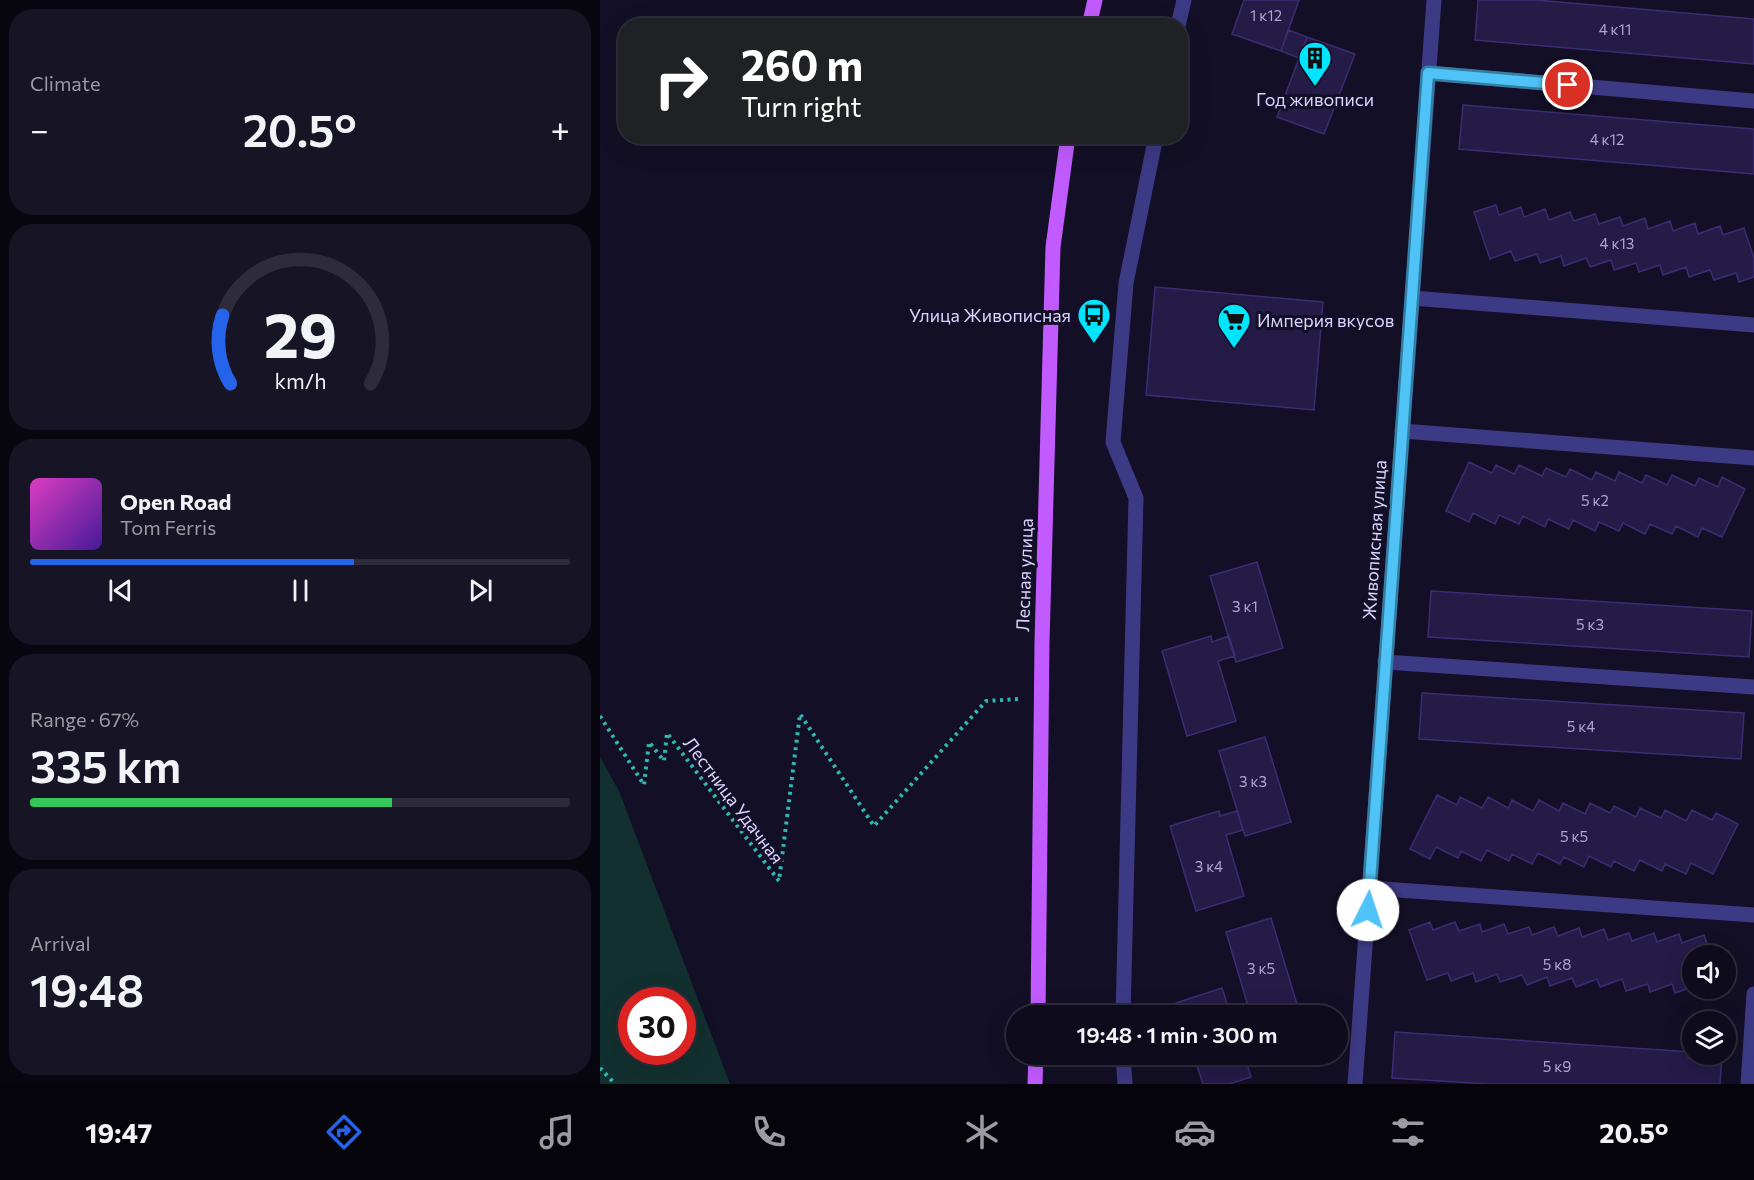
<!DOCTYPE html>
<meta charset="utf-8">
<style>
body{margin:0;font-family:Commissioner,sans-serif;background:#171425;color:#f1f3f6;height:100vh;display:flex;flex-direction:column;font-size:22px;white-space:nowrap}
*{box-sizing:border-box;margin:0}
p{font-size:20px;color:#9b9ba3}
.icon{flex:none;width:33px;height:33px;fill:none;stroke:currentColor;stroke-width:2;stroke-linecap:round;stroke-linejoin:round}
.map{position:relative;flex:1;overflow:hidden}
.drawer{display:flex;flex-direction:column;gap:9px;padding:9px;background:#08060f;width:600px}
.drawer>*{flex:none}
.guide{position:absolute;left:18px;top:18px;width:570px;height:126px;border-radius:24px;box-shadow:0 6px 24px #0002,0 0 0 2px #2e2b3b;background:#202124;color:#fff;overflow:hidden}
.tools{position:absolute;left:1082px;top:945px;display:grid;gap:12px}
.tools a{display:grid;place-items:center;width:54px;height:54px;border-radius:50%;background:#0e0b1c;box-shadow:0 6px 24px #0002,0 0 0 2px #2e2b3b;font-size:30px}
.speed{position:absolute;left:18px;top:987px;display:flex;gap:12px;font-size:30px;font-weight:700;text-align:center}
.speed>*{display:grid;place-content:center;width:78px;height:78px;border-radius:50%;background:#0e0b1c;box-shadow:0 6px 24px #0002,0 0 0 2px #2e2b3b;line-height:1}
.speed .limit{border:9px solid #d22;background:#fff;color:#111}
.pin{position:absolute;display:grid;place-items:center;width:51px;height:51px;color:#fff;margin:-26px;border:3px solid #fff;border-radius:50%;box-shadow:0 2px 6px #0007}
.me{position:absolute;width:66px;margin:-33px;rotate:4deg;stroke-linejoin:round;filter:drop-shadow(0 0 4px #0008)}
.turn{display:flex;align-items:center;gap:21px;height:126px;padding:0 24px;font-size:27px}
.turn .icon{width:78px;height:78px;stroke-width:2.5}
.turn b{display:block;font-size:42px;line-height:51px}
.big{font-size:45px;font-weight:600;line-height:1.1}
.drawer .card{flex:1;display:flex;flex-direction:column;justify-content:center;gap:9px;min-width:0;padding:0 21px;border-radius:24px;background:#171425}
.drawer .dial{align-items:center;gap:0}
.dial svg{height:156px;overflow:visible;fill:none;stroke:#2e2b3b;stroke-width:7;stroke-linecap:round;text-anchor:middle}
.dial text{fill:#f1f3f6;stroke:none}
.song{display:flex;align-items:center;gap:18px}
.cover{width:72px;height:72px;border-radius:9px;background:linear-gradient(135deg,hsl(310 70% 55%),hsl(260 70% 35%))}
.played{height:6px;border-radius:3px;background:linear-gradient(90deg,#2563eb 60%,#2e2b3b 60%)}
.keys{display:flex;justify-content:space-around;direction:ltr}
.heat{display:flex;justify-content:space-between;align-items:center;font-size:33px;direction:ltr}
.charge{height:9px;border-radius:4px;background:linear-gradient(90deg,#34c759 67%,#2e2b3b 0)}
.trip{position:absolute;left:406px;top:1005px;width:342px;height:60px;border-radius:30px;background:#0e0b1c;box-shadow:0 6px 24px #0002,0 0 0 2px #2e2b3b;font-weight:600;line-height:60px;text-align:center}
.menu{display:flex;height:96px;justify-content:space-around;align-items:center;background:#06040b;color:#9b9ba3}
.menu .icon{width:42px;height:42px}
.menu .current{color:#2563eb}
.menu b{font-size:27px;color:#f1f3f6}
main{display:flex;flex:1;min-height:0}
.map>svg:first-child{display:block}
.green{fill:#12302f;fill-rule:evenodd}
.building{fill:#241b47;stroke:#3b2d73;stroke-width:1.5}
.lines{fill:none;stroke-linecap:round;stroke-linejoin:round}
.path{stroke:#2fb8b0;stroke-width:4;stroke-dasharray:3 4.5;stroke-linecap:butt}
.minor{stroke:#3d3a85;stroke-width:15}
.major{stroke:#c25bff;stroke-width:15}
.route-casing{stroke:#337fa1;stroke-width:15}
.route{stroke:#4fc3f7;stroke-width:10}
.labels{text-anchor:middle;dominant-baseline:central;stroke-width:6;stroke-linejoin:round;paint-order:stroke}
.number-label{font-size:15px;fill:#aca6d1}
.poi-label{font-size:18px;fill:#d9d4ff;stroke:#130f26}
.street-label{font-size:18px;fill:#d9d4ff;stroke:#130f26}
</style>
<main>
<section class="drawer">
<div class="card"><p>Climate</p>
<div class="heat"><a>−</a><b class="big">20.5°</b><a>+</a></div>
</div>
<div class="card dial"><svg viewBox="0 0 100 80">
<path d="M14 69A42 42 0 1 1 86 69"/>
<path d="M14 69A42 42 0 0 1 10 34" stroke="#2563eb"/>
<text x="50" y="56" font-size="32" font-weight="700">29</text>
<text x="50" y="72" font-size="11">km/h</text>
</svg></div>
<div class="card">
<div class="song"><i class="cover"></i><div><b>Open Road</b><p>Tom Ferris</p></div></div>
<div class="played"></div>
<div class="keys"><svg class="icon" aria-label="previous" viewBox="0 0 24 24"><path d="M18 5L8 12l10 7zM5 5v14"/></svg><svg class="icon" aria-label="pause" viewBox="0 0 24 24"><path d="M8 5v14M16 5v14"/></svg><svg class="icon" aria-label="next" viewBox="0 0 24 24"><path d="M6 5l10 7-10 7zM19 5v14"/></svg></div>
</div>
<div class="card"><p>Range · 67%</p><b class="big">335 km</b><div class="charge"></div></div>
<div class="card"><p>Arrival</p><b class="big">19:48</b></div>
</section>
<div class="map">
<svg width="1154" height="1084" viewBox="0 0 1154 1084">
<rect width="100%" height="100%" fill="#130f26"/>
<path class="green" d="M0 757 19 791 130 1084H0ZM32 1000H82V1052H32Z"/>
<path class="building" d="M644 0H699L681 51 632 34Z
M878 0H936L1154 19V64L875 40Z
M688 30 707 37 699 58 681 51Z
M707 37 755 54 724 134 677 117Z
M863 105 1154 129V174L859 149Z
M896 205 899 215 921 207 924 217 945 209 949 220 970 212 974 221 995 214 999 224 1020 217 1023 226 1045 218 1048 229 1070 221 1073 231 1095 223 1098 234 1120 226 1123 235 1144 228 1154 258V277L1139 282 1136 273 1114 280 1110 270 1089 277 1086 267 1063 275 1060 265 1039 272 1036 263 1014 270 1011 260 990 267 986 258 964 266 961 256 940 263 937 254 915 261 911 251 890 259 874 212Z
M555 287 723 302 714 410 546 395Z
M869 462 892 473 896 465 914 474 919 465 942 476 946 468 966 477 970 469 992 480 996 472 1015 481 1019 472 1042 483 1046 475 1067 485 1072 475 1095 486 1099 478 1118 487 1122 477 1145 489 1122 537 1102 528 1098 537 1076 526 1072 534 1050 524 1045 534 1023 523 1019 531 999 522 995 531 973 520 969 529 948 519 945 527 923 516 919 524 899 515 895 524 873 513 869 522 846 511Z
M657 562 683 648 636 662 610 576Z
M831 591 1152 611 1149 657 828 637Z
M611 636 612 642 629 636 635 656 618 661 636 721 587 736 562 651Z
M822 693 1144 713 1141 759 819 739Z
M665 737 691 822 645 836 619 751Z
M837 795 857 805 860 797 882 808 888 797 908 808 912 800 933 811 939 800 959 811 963 803 985 814 990 803 1010 813 1014 806 1036 817 1040 808 1061 818 1065 810 1086 821 1092 810 1112 820 1116 813 1138 824 1113 874 1091 863 1086 874 1065 864 1062 871 1040 860 1034 871 1014 861 1011 867 989 856 984 867 964 857 960 864 938 853 932 864 912 854 909 861 887 850 881 861 861 851 858 858 836 847 830 859 810 849Z
M619 811 620 816 637 811 643 830 626 835 644 896 596 911 570 826Z
M671 918 697 1004 661 1016H651L626 932Z
M830 922 833 930 855 922 859 931 880 924 882 932 904 924 908 934 929 927 932 935 954 927 958 936 979 928 982 937 1004 929 1008 940 1029 933 1032 941 1054 933 1057 942 1079 934 1082 943 1104 935 1111 956H1092V987L1075 993 1072 984 1050 992 1048 984 1026 991 1022 979 1000 987 997 979 976 987 972 978 950 986 947 977 927 985 922 975 900 982 897 974 876 982 873 973 851 981 848 973 827 980 809 930Z
M622 988 631 1016H580L576 1003Z
M795 1032 1122 1054 1120 1084H888L792 1078Z
M593 1054H644L651 1077 629 1084H603Z"/>
<g class="lines">
<path class="path" d="M0 716 44 785 49 742 64 761 67 733 179 881 200 714 274 826 386 701 418 699
M0 1068 15 1084"/>
<path class="minor" d="M578 26 584 0
M828 73 1154 101
M812 298 1154 325
M802 431 1154 458
M785 662 1154 687
M769 888 1154 915
M523 1016 536 498 513 442 526 283 556 136
M523 1054 525 1084
M755 1084 834 0
M1148 1084 1154 994"/>
<path class="major" d="M489 26 495 0
M438 1016 442 642 453 247 468 136
M435 1084 436 1054"/>
</g>
<g class="lines">
<defs>
<path id="route" d="M768 910 828 73 968 85"/>
</defs>
<use href="#route" class="route-casing"/>
<use href="#route" class="route"/>
</g>
<defs>
<symbol id="building-pin" viewBox="-11 -11 22 30"><path d="M0 17L-7.5 6A9.5 9.5 0 1 1 7.5 6Z" fill="#00e5ff" stroke="#130f26"/><path d="M-4-6H4V6H1V3H-1V6H-4ZM-2.5-4.3h1.7v1.8h-1.7ZM.8-4.3h1.7v1.8H.8ZM-2.5-1h1.7V.8h-1.7ZM.8-1h1.7V.8H.8Z" fill="#111"/></symbol>
<symbol id="bus-pin" viewBox="-11 -11 22 30"><path d="M0 17L-7.5 6A9.5 9.5 0 1 1 7.5 6Z" fill="#00e5ff" stroke="#130f26"/><path d="M-5-6H5V4H4V6H2V4H-2V6H-4V4H-5ZM-3.5-4V0h7V-4ZM-3.5 1.2v1.5H-2V1.2ZM2 1.2v1.5H3.5V1.2Z" fill="#111"/></symbol>
<symbol id="supermarket-pin" viewBox="-11 -11 22 30"><path d="M0 17L-7.5 6A9.5 9.5 0 1 1 7.5 6Z" fill="#00e5ff" stroke="#130f26"/><path d="M-6-5.5h2.5l.6 2H6L4.5 2H-2.5L-4.4-4H-6ZM-1.5 3.2a1.3 1.3 0 1 0 .1 0ZM3 3.2a1.3 1.3 0 1 0 .1 0Z" fill="#111"/></symbol>
</defs>
<g fill-rule="evenodd">
<use href="#building-pin" x="696" y="39" width="38" height="52"/>
<use href="#bus-pin" x="475" y="296" width="38" height="52"/>
<use href="#supermarket-pin" x="615" y="301" width="38" height="52"/>
</g>
<g class="labels">
<g class="number-label">
<text x="666" y="15">1 к12</text>
<text x="1015" y="29">4 к11</text>
<text x="1007" y="139">4 к12</text>
<text x="1017" y="243">4 к13</text>
<text x="995" y="500">5 к2</text>
<text x="645" y="606">3 к1</text>
<text x="990" y="624">5 к3</text>
<text x="981" y="726">5 к4</text>
<text x="653" y="781">3 к3</text>
<text x="974" y="836">5 к5</text>
<text x="609" y="866">3 к4</text>
<text x="957" y="964">5 к8</text>
<text x="661" y="968">3 к5</text>
<text x="957" y="1066">5 к9</text>
</g>
<g class="poi-label">
<text x="715" y="99">Год живописи</text>
<text x="471" y="315" text-anchor="end">Улица Живописная</text>
<text x="657" y="320" text-anchor="start">Империя вкусов</text>
</g>
<g class="street-label">
<text transform="translate(774 540) rotate(-86)">Живописная улица</text>
<text transform="translate(424 575) rotate(-88)">Лесная улица</text>
<text transform="translate(134 800) rotate(53)">Лестница Удачная</text>
</g>
</g>
</svg>
<div class="tools">
<a><svg class="icon" aria-label="sound" viewBox="0 0 24 24"><path d="M4 9h4l5-4v14l-5-4H4zM17 9q2 3 0 6"/></svg></a>
<a><svg class="icon" aria-label="layers" viewBox="0 0 24 24"><path d="M12 4l9 5-9 5-9-5zM3 14l9 5 9-5"/></svg></a>
</div>
<div class="speed"><div class="limit">30</div></div>
<div class="pin" style="left:968px;top:85px;background:#d93025"><svg class="icon" aria-label="arrive" viewBox="0 0 24 24"><path d="M6 21V4h12l-3 4 3 4H6"/></svg></div>
<svg class="me" style="left:768px;top:910px" viewBox="-20 -20 40 40"><circle r="19" fill="#fff"/><path d="M0-13L10 11 0 6-10 11z" fill="#4fc3f7"/></svg>
<div class="trip">19:48 · 1 min · 300 m</div>
<div class="guide">
<div class="turn"><svg class="icon" aria-label="right" viewBox="0 0 24 24"><path d="M7 20v-9h11M14 6l5 5-5 5"/></svg><div><b>260 m</b>Turn right</div></div>
</div>
</div>
</main>
<nav class="menu">
<b>19:47</b>
<svg class="icon current" aria-label="directions" viewBox="0 0 24 24"><path d="M12 3l9 9-9 9-9-9zM9 14v-3h6M13 9l2 2-2 2"/></svg>
<svg class="icon" aria-label="music" viewBox="0 0 24 24"><path d="M9 18V5l10-2v13"/><circle cx="6" cy="18" r="3"/><circle cx="16" cy="16" r="3"/></svg>
<svg class="icon" aria-label="phone" viewBox="0 0 24 24"><path d="M5 4h4l2 5-3 2q2 4 5 5l2-3 5 2v4C11 20 4 13 5 4z"/></svg>
<svg class="icon" aria-label="climate" viewBox="0 0 24 24"><path d="M12 3v18M4 7l16 10M4 17L20 7"/></svg>
<svg class="icon" aria-label="car" viewBox="0 0 24 24"><path d="M5 17H2v-5l4-1 3-4h7l3 4 3 1v5h-3M9 17h6M6 11h13"/><circle cx="7" cy="17" r="2"/><circle cx="17" cy="17" r="2"/></svg>
<svg class="icon" aria-label="filters" viewBox="0 0 24 24"><path d="M4 7h16M4 17h16"/><circle cx="9" cy="7" r="2"/><circle cx="15" cy="17" r="2"/></svg>
<b>20.5°</b>
</nav>
